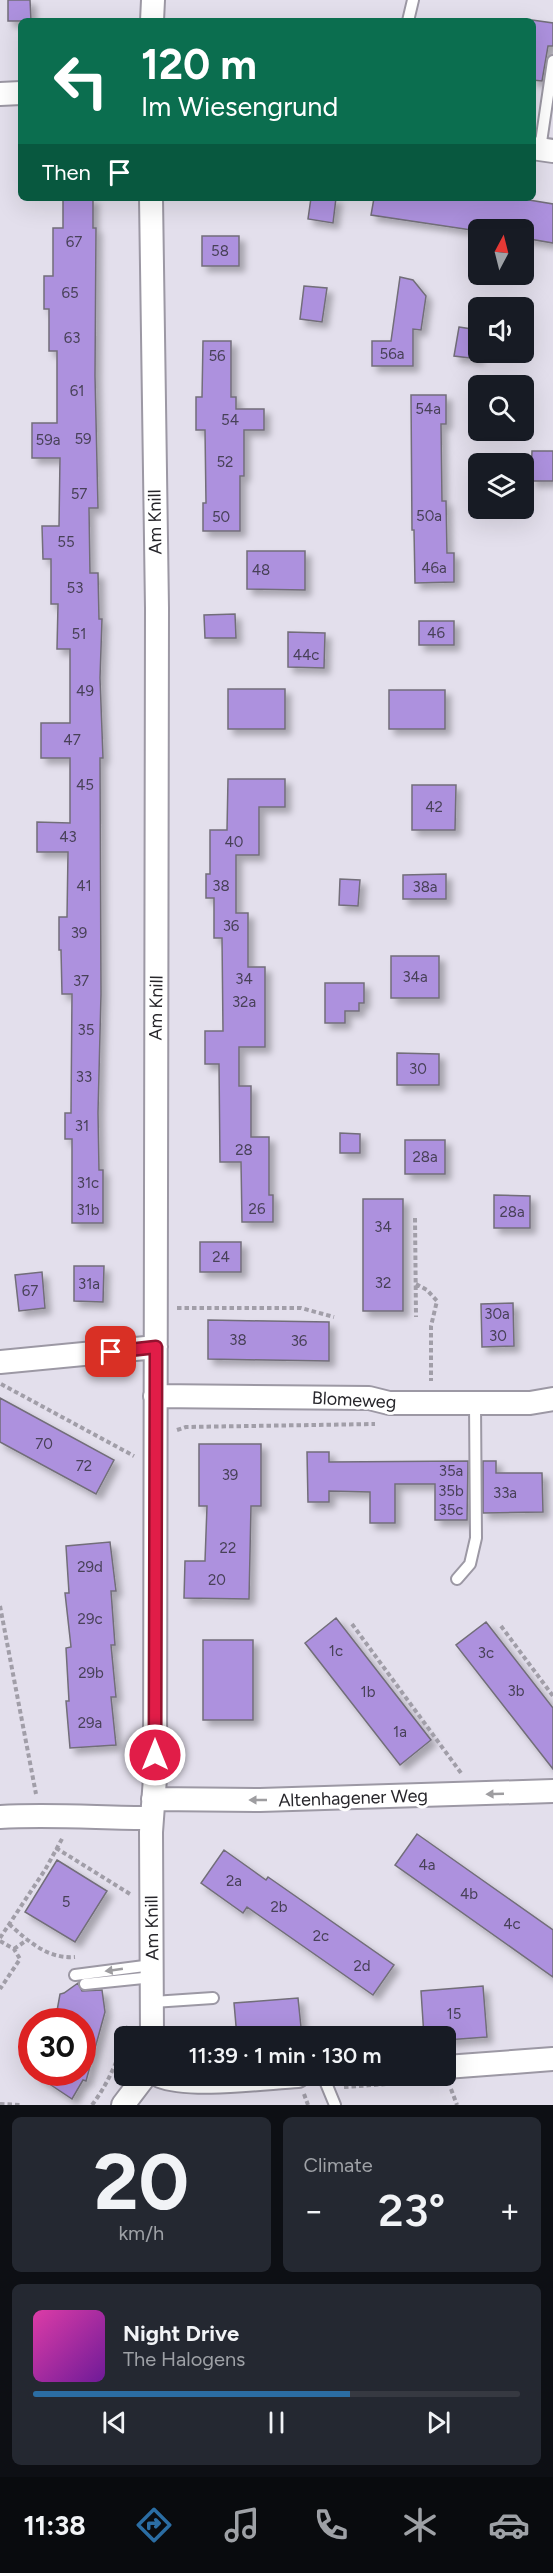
<!DOCTYPE html>
<meta charset="utf-8">
<style>
body{margin:0;font-family:Figtree,sans-serif;background:#242831;color:#f1f3f6;height:100vh;display:flex;flex-direction:column;font-size:22px;white-space:nowrap}
*{box-sizing:border-box;margin:0}
p{font-size:20px;color:#9ea1a6}
.icon{flex:none;width:33px;height:33px;fill:none;stroke:currentColor;stroke-width:2;stroke-linecap:round;stroke-linejoin:round}
.map{position:relative;height:2105px;overflow:hidden}
.details{display:flex;flex-direction:column;gap:12px;padding:12px;background:#0d0f14;flex:1}
.details>*{flex:none}
.hud{position:absolute;left:18px;top:18px;width:518px;height:183px;border-radius:9px;box-shadow:0 6px 24px #0002;background:#0b6e4f;color:#fff;overflow:hidden}
.needle{width:39px;rotate:7deg}
.controls{position:absolute;left:468px;top:219px;display:grid;gap:12px}
.controls a{display:grid;place-items:center;width:66px;height:66px;border-radius:9px;background:#171b24;box-shadow:0 6px 24px #0002;font-size:30px}
.speed{position:absolute;left:18px;top:2008px;display:flex;gap:12px;font-size:30px;font-weight:700;text-align:center}
.speed>*{display:grid;place-content:center;width:78px;height:78px;border-radius:50%;background:#171b24;box-shadow:0 6px 24px #0002;line-height:1}
.speed .limit{border:9px solid #d22;background:#fff;color:#111}
.pin{position:absolute;display:grid;place-items:center;width:51px;height:51px;color:#fff;margin:-26px;border-radius:12px;box-shadow:0 3px 9px #0006}
.me{position:absolute;width:66px;margin:-33px;rotate:0deg;stroke-linejoin:round;filter:drop-shadow(0 0 4px #0008)}
.turn{display:flex;align-items:center;gap:21px;height:126px;padding:0 24px;font-size:27px}
.turn .icon{width:78px;height:78px;stroke-width:2.5}
.turn b{display:block;font-size:42px;line-height:51px}
.then{display:flex;align-items:center;height:57px;padding:0 24px;background:#0003;gap:12px;font-size:22px}
.big{font-size:45px;font-weight:600;line-height:1.1}
.details .card{flex:1;display:flex;flex-direction:column;justify-content:center;gap:9px;min-width:0;padding:0 21px;border-radius:9px;background:#242831}
.details .dial{align-items:center;gap:0}
.dial b{font-size:78px;line-height:1}
.song{display:flex;align-items:center;gap:18px}
.cover{width:72px;height:72px;border-radius:9px;background:linear-gradient(135deg,hsl(320 70% 55%),hsl(280 70% 35%))}
.played{height:6px;border-radius:3px;background:linear-gradient(90deg,#2b6da3 65%,#363941 65%)}
.keys{display:flex;justify-content:space-around;direction:ltr}
.heat{display:flex;justify-content:space-between;align-items:center;font-size:33px;direction:ltr}
.details .tiles{flex:1;display:grid;gap:12px;grid-template-columns:1fr 1fr}
.card:last-child{grid-column:span 2}
.trip{position:absolute;left:114px;top:2026px;width:342px;height:60px;border-radius:9px;background:#171b24;box-shadow:0 6px 24px #0002;font-weight:600;line-height:60px;text-align:center}
.tabs{display:flex;height:96px;justify-content:space-around;align-items:center;background:#090b0e;color:#9ea1a6}
.tabs .icon{width:42px;height:42px}
.tabs .on{color:#2b6da3}
.tabs b{font-size:27px;color:#f1f3f6}
.map>svg:first-child{display:block}
.building{fill:#ad91de;stroke:#726e79;stroke-width:1.5;filter:url(#shadow)}
.lines{fill:none;stroke-linecap:round;stroke-linejoin:round}
.service-casing{stroke:#9c98a4;stroke-width:14}
.minor-casing{stroke:#9c98a4;stroke-width:26}
.path{stroke:#a19ea8;stroke-width:4;stroke-dasharray:4.5 3;stroke-linecap:butt}
.service{stroke:#fff;stroke-width:10}
.minor{stroke:#fff;stroke-width:22}
.oneway{fill:#9e9da0}
.route-casing{stroke:#92132f;stroke-width:15}
.route{stroke:#e11d48;stroke-width:10}
.labels{text-anchor:middle;dominant-baseline:central;stroke-width:6;stroke-linejoin:round;paint-order:stroke}
.number-label{font-size:15px;fill:#484158}
.street-label{font-size:18px;fill:#27262b;stroke:#fff}
</style>
<div class="map">
<svg width="553" height="2105" viewBox="0 0 553 2105">
<defs>
<filter id="shadow"><feDropShadow dx="5.5" dy="5.5" stdDeviation="3" flood-color="#0004"/></filter>
</defs>
<rect width="100%" height="100%" fill="#e3dfec"/>
<path class="building" d="M8 0H30L31 21H8Z
M532 20 553 23V46H548L542 81 532 80Z
M63 198H93V228H96L95 376 98 508H89L90 573H98L99 619H102L100 678 103 758H100L101 994 98 1113 99 1170H103V1223H72V1139H65V1113H71L72 994H62L61 950H59V917H67L68 852H37V822L70 823V758H41V723H70V649H57L58 604H51V559H43L42 526H59L60 458H32V423H57V351H49V309H44V276H53V228H63Z
M311 198H336L333 223 308 219Z
M374 198H517L553 204V243L524 238V230L478 231 371 215Z
M202 236H239V266H202Z
M400 277 413 280 426 296 421 330 413 329V366H372V341H391Z
M304 286 327 288 322 322 300 319Z
M459 327 478 330V359L454 356Z
M203 341H231V397H236V409H264V430H244V476H240V531H203V503H206L205 430H196V397H202Z
M411 395H446V424H441L442 501H446L447 553H454V582L415 583 414 530H412Z
M532 451H553V481H531Z
M247 551H305V590L247 589Z
M235 614 236 638H205L204 615Z
M419 621H454V645H419Z
M288 632 325 633 324 668 288 667Z
M228 689H285V729H228Z
M389 690H445V729H389Z
M228 779H285V807H259V855H236V913H248V967H265V1047H239V1086H251V1137H269V1195H273V1222H242L241 1162H220L219 1064H205V1031H223L222 938H214V898H206V874H210V830H227Z
M412 785H456L455 830H412Z
M446 874V899H403V875Z
M340 879 360 880 358 906 339 905Z
M391 956H439V998H391Z
M325 983H364V1003H359V1011H345V1023H325Z
M397 1053 439 1054V1085H397Z
M340 1133 360 1134V1153H340Z
M405 1140H445V1174H405Z
M494 1195 530 1196V1228H494Z
M363 1199H403V1311H363Z
M200 1242H241V1272H200Z
M74 1266H104L103 1302 74 1301Z
M42 1272 45 1308 19 1311 15 1275Z
M513 1303 514 1346 482 1347 481 1304Z
M208 1320 329 1322V1361L208 1359Z
M0 1398 114 1460 96 1494 0 1442Z
M199 1444H261V1506H251L249 1599 184 1598 185 1561H205L207 1506H199Z
M307 1452H329V1462L468 1461 467 1520H435V1484H395V1523H370V1492L329 1491V1502H308Z
M483 1461H496V1473H542L543 1512 483 1513Z
M110 1542 116 1591H111L115 1645H111L116 1697H111L116 1745 70 1748 66 1701H69L66 1648 71 1647 65 1593H69L66 1546Z
M336 1618 431 1740 400 1765 305 1643Z
M486 1622 553 1708V1769L456 1645Z
M203 1640H253V1720H203Z
M417 1834 553 1930V1977L395 1865Z
M224 1850 266 1880 268 1877 394 1965 373 1995 247 1907 243 1913 201 1883Z
M57 1860 107 1891 75 1942 25 1912Z
M78 1983 82 1991 102 1990 105 2012 86 2081 83 2080 72 2099 33 2073H82V2022H55L60 1994 64 1993Z
M483 1986 487 2037 446 2040V2037H424L421 1991Z
M298 1998 302 2037H237L234 2003Z"/>
<g class="lines">
<defs>
<path id="service" d="M408 21 413 0
M540 149 553 61
M457 1579 470 1564 476 1538 475 1403
M75 1975 152 1965
M85 1984 153 1977
M153 2002 213 1998
M323 2076 335 2105"/>
<path id="minor" d="M152 21 153 0
M0 94 21 93
M532 148 553 151
M151 198 157 608 155 1778 151 1832 152 2037
M0 1362 156 1347
M155 1396 369 1398 389 1403H530L553 1399
M153 1799 260 1800 553 1791
M0 1817C50 1814 101 1818 151 1818
M446 2067 553 2059
M160 2076C190 2088 263 2078 298 2076
M123 2105 145 2076"/>
</defs>
<use href="#service" class="service-casing"/>
<use href="#minor" class="minor-casing"/>
<path class="path" d="M415 1218 416 1317
M416 1284 427 1290 437 1301 431 1326V1381
M177 1308H301L334 1317
M1 1384 134 1456
M177 1430 186 1427 375 1424
M0 1606 36 1794
M352 1624 461 1773
M501 1626 553 1696
M56 1848 130 1894
M9 1924C29 1942 48 1959 75 1957
M0 1938 45 1870 63 1837
M0 1941 14 1949 20 1959 0 1989
M14 1949 27 1940
M125 2037 128 2026
M344 2087 430 2081
M451 2089 457 2105
M304 2094 308 2105
M0 2104 21 2105
M92 2105C107 2085 117 2063 124 2039"/>
<use href="#service" class="service"/>
<use href="#minor" class="minor"/>
</g>
<defs><path id="oneway-solid" d="M-6-.8H1V-3.2L6.5 0L1 3.2V.8H-6Z" transform="scale(1.5)"/></defs>
<g class="oneway">
<use href="#oneway-solid" transform="translate(495 1794) rotate(178)"/>
<use href="#oneway-solid" transform="translate(258 1800) rotate(180)"/>
<use href="#oneway-solid" transform="translate(114 1970) rotate(172)"/>
</g>
<g class="lines">
<defs>
<path id="route" d="M111 1352 156 1347 155 1755"/>
</defs>
<use href="#route" class="route-casing"/>
<use href="#route" class="route"/>
</g>
<g class="labels">
<g class="number-label">
<text x="74" y="242">67</text>
<text x="220" y="251">58</text>
<text x="70" y="293">65</text>
<text x="72" y="338">63</text>
<text x="392" y="354">56a</text>
<text x="217" y="356">56</text>
<text x="77" y="391">61</text>
<text x="428" y="409">54a</text>
<text x="230" y="420">54</text>
<text x="83" y="439">59</text>
<text x="48" y="440">59a</text>
<text x="225" y="462">52</text>
<text x="79" y="494">57</text>
<text x="429" y="516">50a</text>
<text x="221" y="517">50</text>
<text x="66" y="542">55</text>
<text x="434" y="568">46a</text>
<text x="261" y="570">48</text>
<text x="75" y="588">53</text>
<text x="436" y="633">46</text>
<text x="79" y="634">51</text>
<text x="306" y="655">44c</text>
<text x="85" y="691">49</text>
<text x="72" y="740">47</text>
<text x="85" y="785">45</text>
<text x="434" y="807">42</text>
<text x="68" y="837">43</text>
<text x="234" y="842">40</text>
<text x="84" y="886">41</text>
<text x="221" y="886">38</text>
<text x="425" y="887">38a</text>
<text x="231" y="926">36</text>
<text x="79" y="933">39</text>
<text x="415" y="977">34a</text>
<text x="244" y="979">34</text>
<text x="81" y="981">37</text>
<text x="244" y="1002">32a</text>
<text x="86" y="1030">35</text>
<text x="418" y="1069">30</text>
<text x="84" y="1077">33</text>
<text x="82" y="1126">31</text>
<text x="244" y="1150">28</text>
<text x="425" y="1157">28a</text>
<text x="88" y="1183">31c</text>
<text x="257" y="1209">26</text>
<text x="88" y="1210">31b</text>
<text x="512" y="1212">28a</text>
<text x="383" y="1227">34</text>
<text x="221" y="1257">24</text>
<text x="383" y="1283">32</text>
<text x="89" y="1284">31a</text>
<text x="30" y="1291">67</text>
<text x="497" y="1314">30a</text>
<text x="498" y="1336">30</text>
<text x="238" y="1340">38</text>
<text x="299" y="1341">36</text>
<text x="44" y="1444">70</text>
<text x="84" y="1466">72</text>
<text x="451" y="1471">35a</text>
<text x="230" y="1475">39</text>
<text x="451" y="1491">35b</text>
<text x="505" y="1493">33a</text>
<text x="451" y="1510">35c</text>
<text x="228" y="1548">22</text>
<text x="90" y="1567">29d</text>
<text x="217" y="1580">20</text>
<text x="90" y="1619">29c</text>
<text x="336" y="1651">1c</text>
<text x="486" y="1653">3c</text>
<text x="91" y="1673">29b</text>
<text x="516" y="1691">3b</text>
<text x="368" y="1692">1b</text>
<text x="90" y="1723">29a</text>
<text x="400" y="1732">1a</text>
<text x="427" y="1865">4a</text>
<text x="234" y="1881">2a</text>
<text x="469" y="1894">4b</text>
<text x="66" y="1902">5</text>
<text x="279" y="1907">2b</text>
<text x="512" y="1924">4c</text>
<text x="321" y="1936">2c</text>
<text x="362" y="1966">2d</text>
<text x="454" y="2014">15</text>
</g>
<g class="street-label">
<text transform="translate(155 522) rotate(-91)">Am Knill</text>
<text transform="translate(156 1008) rotate(-89)">Am Knill</text>
<text transform="translate(354 1400) rotate(3)">Blomeweg</text>
<text transform="translate(353 1798) rotate(-2)">Altenhagener Weg</text>
<text transform="translate(152 1928) rotate(-91)">Am Knill</text>
</g>
</g>
</svg>
<div class="controls">
<a><svg class="needle" viewBox="-14 -14 28 28"><path d="M0-13l5 13h-10z" fill="#e53935"/><path d="M0 13l5-13h-10z" fill="#9ea1a6"/></svg></a>
<a><svg class="icon" aria-label="sound" viewBox="0 0 24 24"><path d="M4 9h4l5-4v14l-5-4H4zM17 9q2 3 0 6"/></svg></a>
<a><svg class="icon" aria-label="search" viewBox="0 0 24 24"><circle cx="10" cy="10" r="6"/><path d="M15 15l6 6"/></svg></a>
<a><svg class="icon" aria-label="layers" viewBox="0 0 24 24"><path d="M12 4l9 5-9 5-9-5zM3 14l9 5 9-5"/></svg></a>
</div>
<div class="speed"><div class="limit">30</div></div>
<div class="pin" style="left:111px;top:1352px;background:#d93025"><svg class="icon" aria-label="arrive" viewBox="0 0 24 24"><path d="M6 21V4h12l-3 4 3 4H6"/></svg></div>
<svg class="me" style="left:155px;top:1755px" viewBox="-20 -20 40 40"><circle r="17" fill="#e11d48" stroke="#fff" stroke-width="3"/><path d="M0-11L8 9 0 5-8 9z" fill="#fff"/></svg>
<div class="trip">11:39 · 1 min · 130 m</div>
<div class="hud">
<div class="turn"><svg class="icon" aria-label="left" viewBox="0 0 24 24"><path d="M17 20v-9H6M10 6l-5 5 5 5"/></svg><div><b>120 m</b>Im Wiesengrund</div></div>
<div class="then">Then<svg class="icon" aria-label="arrive" viewBox="0 0 24 24"><path d="M6 21V4h12l-3 4 3 4H6"/></svg></div>
</div>
</div>
<section class="details">
<div class="tiles">
<div class="card dial"><b>20</b><p>km/h</p></div>
<div class="card"><p>Climate</p>
<div class="heat"><a>−</a><b class="big">23°</b><a>+</a></div>
</div>
<div class="card">
<div class="song"><i class="cover"></i><div><b>Night Drive</b><p>The Halogens</p></div></div>
<div class="played"></div>
<div class="keys"><svg class="icon" aria-label="previous" viewBox="0 0 24 24"><path d="M18 5L8 12l10 7zM5 5v14"/></svg><svg class="icon" aria-label="pause" viewBox="0 0 24 24"><path d="M8 5v14M16 5v14"/></svg><svg class="icon" aria-label="next" viewBox="0 0 24 24"><path d="M6 5l10 7-10 7zM19 5v14"/></svg></div>
</div>
</div>
</section>
<nav class="tabs">
<b>11:38</b>
<svg class="icon on" aria-label="directions" viewBox="0 0 24 24"><path d="M12 3l9 9-9 9-9-9zM9 14v-3h6M13 9l2 2-2 2"/></svg>
<svg class="icon" aria-label="music" viewBox="0 0 24 24"><path d="M9 18V5l10-2v13"/><circle cx="6" cy="18" r="3"/><circle cx="16" cy="16" r="3"/></svg>
<svg class="icon" aria-label="phone" viewBox="0 0 24 24"><path d="M5 4h4l2 5-3 2q2 4 5 5l2-3 5 2v4C11 20 4 13 5 4z"/></svg>
<svg class="icon" aria-label="climate" viewBox="0 0 24 24"><path d="M12 3v18M4 7l16 10M4 17L20 7"/></svg>
<svg class="icon" aria-label="car" viewBox="0 0 24 24"><path d="M5 17H2v-5l4-1 3-4h7l3 4 3 1v5h-3M9 17h6M6 11h13"/><circle cx="7" cy="17" r="2"/><circle cx="17" cy="17" r="2"/></svg>
</nav>
